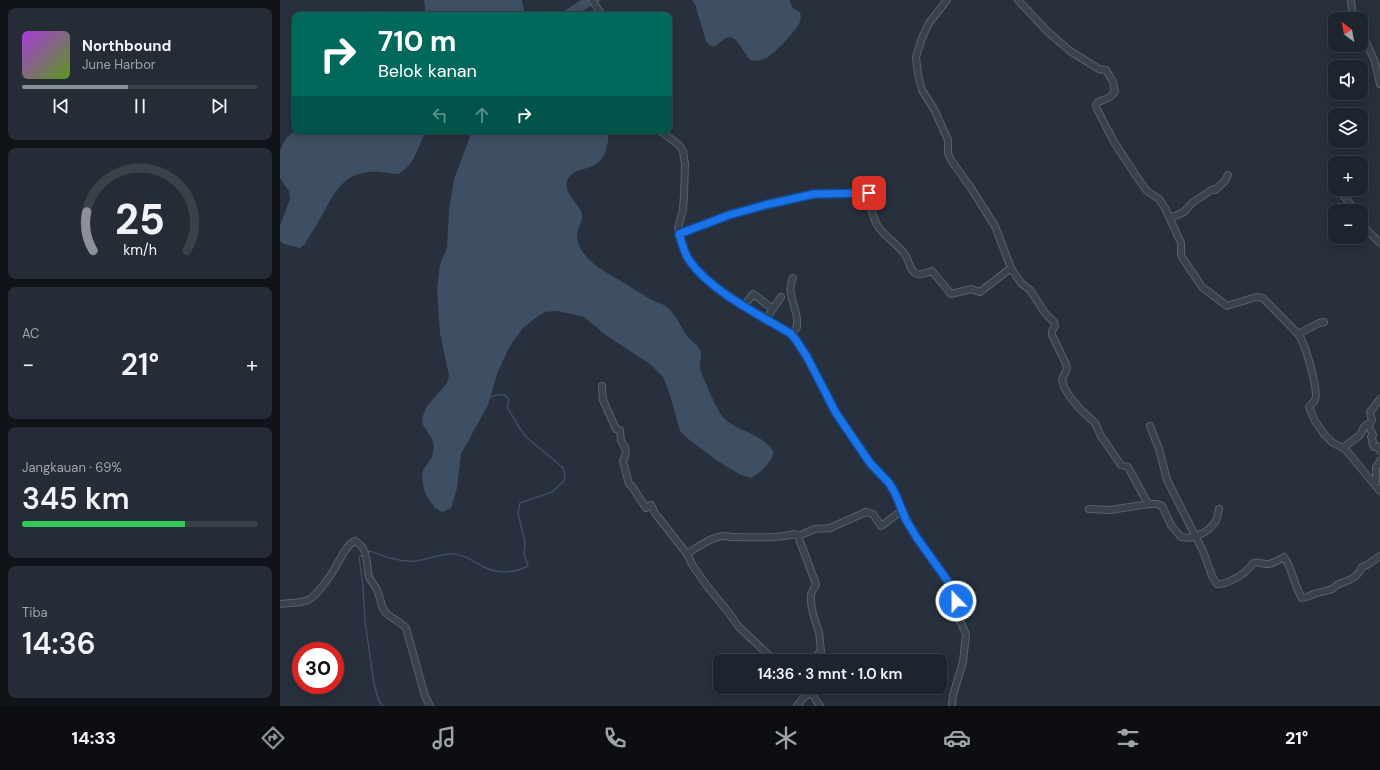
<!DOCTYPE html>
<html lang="id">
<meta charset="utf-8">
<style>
body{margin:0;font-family:"DM Sans",sans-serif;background:#252c35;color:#f1f3f6;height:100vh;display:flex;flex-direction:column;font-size:15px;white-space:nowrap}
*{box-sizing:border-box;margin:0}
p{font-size:13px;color:#a0a4aa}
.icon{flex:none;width:22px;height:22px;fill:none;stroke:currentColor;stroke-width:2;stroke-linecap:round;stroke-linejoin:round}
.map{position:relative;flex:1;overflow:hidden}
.panel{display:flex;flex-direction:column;gap:8px;padding:8px;background:#101419;width:280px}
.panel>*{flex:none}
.guide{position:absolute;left:12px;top:12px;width:380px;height:122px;border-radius:8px;box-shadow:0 2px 10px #0003,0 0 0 1px #3b4149;background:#00695c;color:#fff;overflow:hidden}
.needle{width:26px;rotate:328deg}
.fabs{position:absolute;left:1048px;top:12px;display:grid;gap:8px}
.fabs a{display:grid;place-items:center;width:40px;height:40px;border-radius:8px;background:#1d242d;box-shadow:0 2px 10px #0003,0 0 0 1px #3b4149;font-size:20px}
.speed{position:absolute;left:12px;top:642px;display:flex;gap:8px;font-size:20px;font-weight:700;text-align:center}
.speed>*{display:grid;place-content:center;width:52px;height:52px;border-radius:50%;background:#1d242d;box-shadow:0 2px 10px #0003,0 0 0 1px #3b4149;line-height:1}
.speed .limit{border:6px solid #d22;background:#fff;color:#111}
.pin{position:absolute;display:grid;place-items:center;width:34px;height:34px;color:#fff;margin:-17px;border-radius:8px;box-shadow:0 2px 6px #0006}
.me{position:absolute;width:44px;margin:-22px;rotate:338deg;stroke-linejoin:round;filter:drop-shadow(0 0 3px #0008)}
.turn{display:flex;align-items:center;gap:14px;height:84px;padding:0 20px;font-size:18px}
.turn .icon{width:52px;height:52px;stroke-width:2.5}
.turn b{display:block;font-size:28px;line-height:34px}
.lanes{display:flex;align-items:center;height:38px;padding:0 20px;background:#0003;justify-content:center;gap:20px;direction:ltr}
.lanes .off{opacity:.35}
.big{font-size:30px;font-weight:600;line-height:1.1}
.panel .widget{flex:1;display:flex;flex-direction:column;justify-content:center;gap:6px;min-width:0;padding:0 14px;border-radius:8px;background:#252c35}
.panel .dial{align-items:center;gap:0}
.dial svg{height:104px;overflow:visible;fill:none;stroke:#3b4149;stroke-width:7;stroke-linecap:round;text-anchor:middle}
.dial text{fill:#f1f3f6;stroke:none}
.song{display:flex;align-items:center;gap:12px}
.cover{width:48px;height:48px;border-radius:6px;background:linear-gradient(135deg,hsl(280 70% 55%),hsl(90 70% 35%))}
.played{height:4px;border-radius:2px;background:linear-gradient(90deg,#8c9099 45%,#3b4149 45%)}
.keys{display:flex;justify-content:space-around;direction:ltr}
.heat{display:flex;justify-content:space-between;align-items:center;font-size:22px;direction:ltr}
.charge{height:6px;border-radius:3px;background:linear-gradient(90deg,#34c759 69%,#3b4149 0)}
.trip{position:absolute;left:433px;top:654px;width:234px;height:40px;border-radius:8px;background:#1d242d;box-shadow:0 2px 10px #0003,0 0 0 1px #3b4149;font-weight:600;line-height:40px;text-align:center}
.tab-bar{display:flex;height:64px;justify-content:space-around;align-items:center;background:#0c0e12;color:#a0a4aa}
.tab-bar .icon{width:28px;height:28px}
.tab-bar .selected{color:#8c9099}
.tab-bar b{font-size:18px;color:#f1f3f6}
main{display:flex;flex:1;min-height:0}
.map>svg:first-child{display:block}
.water{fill:#3e4e63}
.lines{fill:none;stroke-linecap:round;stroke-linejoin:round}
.stream{stroke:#3e4e63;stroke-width:1.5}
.minor-casing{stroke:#58606b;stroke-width:8}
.minor{stroke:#3a424d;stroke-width:6}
.route-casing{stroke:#114b97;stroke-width:10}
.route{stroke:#1a73e8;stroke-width:7}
</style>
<main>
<section class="panel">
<div class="widget">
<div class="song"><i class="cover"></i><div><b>Northbound</b><p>June Harbor</p></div></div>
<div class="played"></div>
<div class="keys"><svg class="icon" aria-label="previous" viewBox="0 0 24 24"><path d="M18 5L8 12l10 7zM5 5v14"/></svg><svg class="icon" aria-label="pause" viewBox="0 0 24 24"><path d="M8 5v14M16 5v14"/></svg><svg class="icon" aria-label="next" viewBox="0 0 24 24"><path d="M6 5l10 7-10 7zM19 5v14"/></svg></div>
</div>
<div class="widget dial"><svg viewBox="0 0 100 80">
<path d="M14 69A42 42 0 1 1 86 69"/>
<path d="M14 69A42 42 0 0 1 9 39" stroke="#8c9099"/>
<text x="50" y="56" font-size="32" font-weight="700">25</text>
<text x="50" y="72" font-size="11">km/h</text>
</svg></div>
<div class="widget"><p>AC</p>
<div class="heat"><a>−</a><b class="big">21°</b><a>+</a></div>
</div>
<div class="widget"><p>Jangkauan · 69%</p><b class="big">345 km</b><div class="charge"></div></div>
<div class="widget"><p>Tiba</p><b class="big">14:36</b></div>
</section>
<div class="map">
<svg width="1100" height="706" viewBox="0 0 1100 706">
<rect width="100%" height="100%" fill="#27303c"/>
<path class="water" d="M144 0H242L245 15H143L145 9Z
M301 0H321L296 15H278Z
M412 0H509L513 8 520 12C521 16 521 20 519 24 515 32 493 55 486 58 481 61 476 61 470 60L456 40 451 37 446 38 434 47 429 45 426 41 415 4Z
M15 131H147C136 147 138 161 119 174 108 174 99 170 88 172 60 176 53 196 41 217 36 226 30 235 25 244L20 248 4 244 0 241V226L10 199 9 191 0 178V150L6 138Z
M192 131H328C329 136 328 141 327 146 322 174 296 164 288 179 281 192 299 203 302 214 303 223 296 229 297 237 300 261 328 273 346 284 354 289 363 295 372 300 377 302 383 304 388 308 397 316 401 328 408 337 412 342 418 344 420 351 423 356 419 362 420 368 422 376 438 412 443 417 457 433 485 433 494 453 489 465 482 471 471 478L459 474 436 460 407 438 400 431 390 395 383 377 370 364 327 336 304 317 278 311 265 312 254 319 243 328 232 343 224 358 217 374 208 405 181 454 177 488 171 508 162 512 155 508 148 498 144 490 142 477 143 470 152 457 154 446 152 439 143 425 142 418 147 406 167 383 169 376 160 333 157 289 160 264 167 248 169 210 174 179Z"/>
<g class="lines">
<path class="stream" d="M87 552 89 551C103 556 122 563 137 561 147 559 163 553 173 554 185 555 193 561 204 567 217 574 235 573 248 566L244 554 245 543 238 513 240 503 272 492 284 481 285 475 283 468 275 461 246 437 239 427 227 407 229 400 225 395H216L208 398
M84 554 79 557 83 585 85 621 94 684 99 701 103 706"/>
<defs>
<path id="minor" d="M312 0 322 15
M667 0 649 23 642 38 636 57 638 75 642 90 654 109 668 140V153L671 160 691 188 715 226 731 268 741 283 750 290 765 313 774 322 775 326 772 331V335L786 364 787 369 782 379 784 387 790 397 800 409 815 423 821 436 841 465 848 467 867 502 869 504H877L882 506 891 525 901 537C913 540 929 532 935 522 938 518 938 513 939 509
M738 0 768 32 790 51 819 69 826 70 833 82 835 91C831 98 826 99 818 102L816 105 817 109 834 142 855 174 867 191 879 199 885 208 901 243V255L904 260 922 287 947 306 976 297 983 298 1018 334C1025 342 1039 391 1035 400 1034 402 1030 405 1029 407L1035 421 1044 434 1053 443 1065 449 1100 491
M1071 0 1073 19
M1081 34 1087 44 1095 62 1100 84
M380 131 398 144 403 151 405 164 404 194 403 210 398 228 408 259 421 274 436 288 503 329 511 334 516 340 527 357 556 413 590 463 609 483 615 493 627 520 637 538 667 580 674 594 676 601 678 616 686 634 683 662 673 695 672 706
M1053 182 1055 184
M1058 189 1076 211
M890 218 904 212 912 203 933 189 935 190 944 182 948 175
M1081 219 1088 231 1100 243
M399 234 449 215 485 205 534 194 589 193C591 197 590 200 591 205 591 211 594 218 596 223 603 237 618 243 626 256 629 261 630 272 637 274 641 276 647 272 652 271L671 294 691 289 700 292 731 268
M464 306 473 294 493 309
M486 319 501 297
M511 334C513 332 516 329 517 327 517 326 517 321 517 320 516 306 506 292 513 278
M1018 334 1039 323 1044 322
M322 386 323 400 336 429 340 430 341 441 345 447 346 453 343 461 349 484 351 485 366 508 371 505 375 513 407 554 413 566 427 586 449 613 459 627 493 659 496 660 504 658 507 661
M1088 424 1093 435 1091 437 1093 441 1092 442 1094 447 1097 446 1100 451
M870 426 879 449 887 480 923 551 932 576 937 584C945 585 959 577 965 572 969 569 970 566 974 563 979 561 984 565 989 564 994 563 999 560 1004 557 1012 567 1014 586 1022 598 1027 598 1030 595 1034 594 1040 592 1047 591 1052 589 1054 588 1056 586 1057 585 1068 580 1077 579 1082 567L1087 565 1100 556
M1063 448 1080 435 1084 427 1091 422 1092 420 1090 412 1100 399
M1094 484 1096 482V467L1100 461
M809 509 830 510 869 504
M518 536 535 529 550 528 586 512 593 514 601 526C609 521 614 515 623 511
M407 554C418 547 431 537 444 536 447 536 450 537 453 537 474 537 494 539 515 534L518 536 536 584C535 589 531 590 531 595 530 608 535 620 539 632 540 638 540 645 541 651L538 654 540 661
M0 604C9 602 19 604 28 600 36 597 52 574 56 566 61 558 66 545 75 541 89 548 86 564 89 577 91 582 95 585 97 590 101 598 100 606 106 613 112 619 120 621 126 628L145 696 150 706
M527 687 540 706
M517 706 524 697 539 687"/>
</defs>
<use href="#minor" class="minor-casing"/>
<use href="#minor" class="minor"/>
</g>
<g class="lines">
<defs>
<path id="route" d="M589 193 534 194 485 205 449 215 399 234C402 242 404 253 409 260 429 289 473 312 503 329L511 334 516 340 527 357 556 413 590 463 609 483 615 493 626 520 637 538 667 580 676 601"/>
</defs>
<use href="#route" class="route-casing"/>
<use href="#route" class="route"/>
</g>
</svg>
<div class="fabs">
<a><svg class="needle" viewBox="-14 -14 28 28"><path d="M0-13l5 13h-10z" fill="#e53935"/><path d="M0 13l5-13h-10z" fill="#a0a4aa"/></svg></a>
<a><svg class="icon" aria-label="sound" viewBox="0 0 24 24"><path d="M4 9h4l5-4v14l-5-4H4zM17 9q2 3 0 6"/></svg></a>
<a><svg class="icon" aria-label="layers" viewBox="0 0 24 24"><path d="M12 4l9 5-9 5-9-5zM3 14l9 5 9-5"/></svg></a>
<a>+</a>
<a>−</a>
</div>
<div class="speed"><div class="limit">30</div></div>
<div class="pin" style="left:589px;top:193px;background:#d93025"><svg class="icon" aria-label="arrive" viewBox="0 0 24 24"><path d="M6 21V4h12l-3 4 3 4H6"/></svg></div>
<svg class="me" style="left:676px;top:601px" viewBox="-20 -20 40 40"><circle r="17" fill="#1a73e8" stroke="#fff" stroke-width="3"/><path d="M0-11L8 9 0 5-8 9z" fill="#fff"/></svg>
<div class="trip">14:36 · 3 mnt · 1.0 km</div>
<div class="guide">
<div class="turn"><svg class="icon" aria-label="right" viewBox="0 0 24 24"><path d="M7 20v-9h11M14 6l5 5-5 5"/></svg><div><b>710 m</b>Belok kanan</div></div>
<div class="lanes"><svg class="icon off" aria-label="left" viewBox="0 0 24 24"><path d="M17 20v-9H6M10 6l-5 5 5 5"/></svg><svg class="icon off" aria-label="ahead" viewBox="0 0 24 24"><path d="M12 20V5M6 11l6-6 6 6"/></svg><svg class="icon" aria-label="right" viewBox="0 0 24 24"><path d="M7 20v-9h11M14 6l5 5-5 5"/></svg></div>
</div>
</div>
</main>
<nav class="tab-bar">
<b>14:33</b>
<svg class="icon selected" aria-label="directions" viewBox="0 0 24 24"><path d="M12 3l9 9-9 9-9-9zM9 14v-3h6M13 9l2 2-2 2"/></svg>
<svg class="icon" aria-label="music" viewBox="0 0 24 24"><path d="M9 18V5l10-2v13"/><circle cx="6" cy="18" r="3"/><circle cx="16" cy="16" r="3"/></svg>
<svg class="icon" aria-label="phone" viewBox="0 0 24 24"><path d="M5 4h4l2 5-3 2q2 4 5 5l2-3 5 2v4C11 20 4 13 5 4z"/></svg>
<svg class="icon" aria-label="climate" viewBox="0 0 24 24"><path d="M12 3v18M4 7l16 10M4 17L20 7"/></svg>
<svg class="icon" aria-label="car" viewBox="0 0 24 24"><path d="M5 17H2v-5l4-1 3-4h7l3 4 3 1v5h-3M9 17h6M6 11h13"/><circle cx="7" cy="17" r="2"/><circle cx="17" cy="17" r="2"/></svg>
<svg class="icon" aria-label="filters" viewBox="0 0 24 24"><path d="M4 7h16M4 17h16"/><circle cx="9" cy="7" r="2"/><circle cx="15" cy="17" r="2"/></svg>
<b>21°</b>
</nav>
